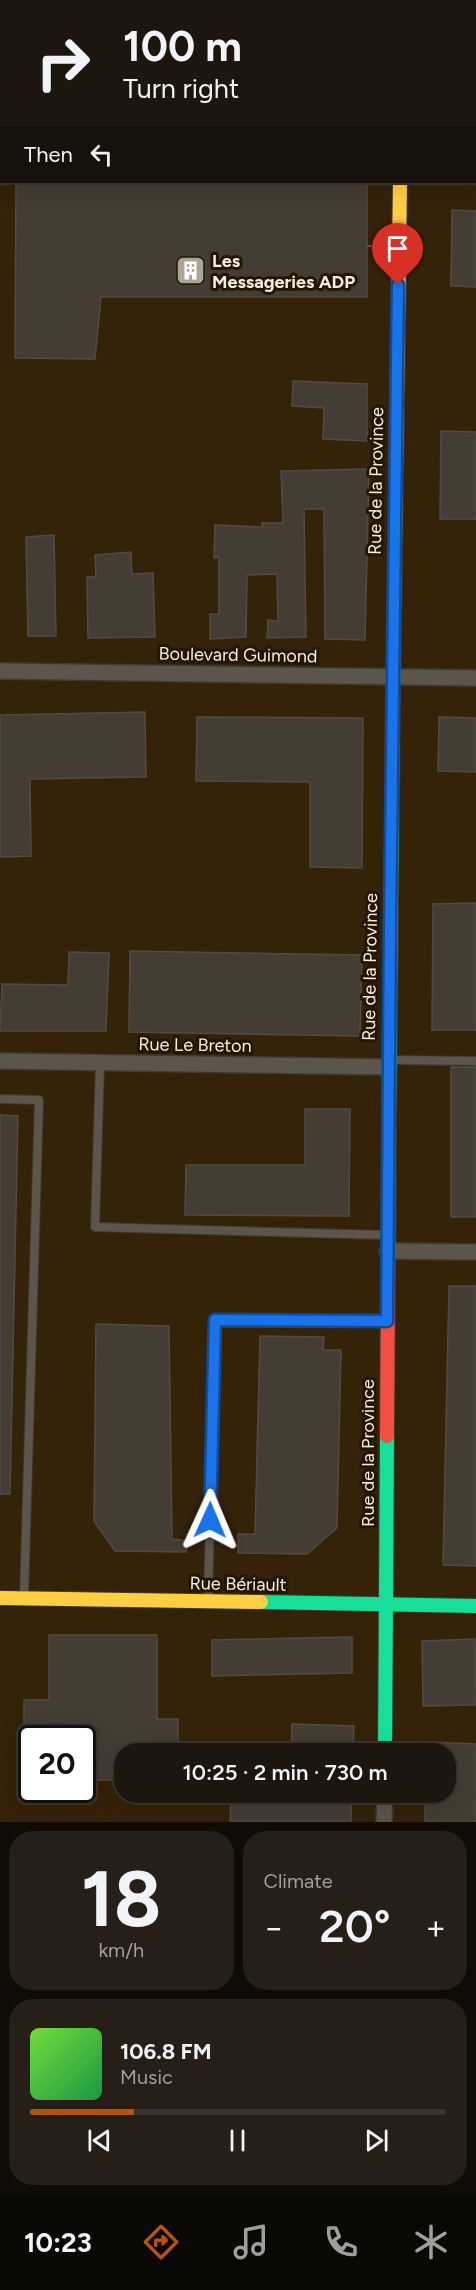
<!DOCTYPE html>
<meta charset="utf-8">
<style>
body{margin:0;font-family:Figtree,sans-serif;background:#251f17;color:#f1f3f6;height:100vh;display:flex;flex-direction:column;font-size:22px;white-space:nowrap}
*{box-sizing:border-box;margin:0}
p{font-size:20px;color:#a09f9e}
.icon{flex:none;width:33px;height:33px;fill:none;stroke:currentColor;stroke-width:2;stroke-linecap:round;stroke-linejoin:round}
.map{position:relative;height:1822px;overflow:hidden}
.drawer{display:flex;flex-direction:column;gap:9px;padding:9px;background:#0f0c08;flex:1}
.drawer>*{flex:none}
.banner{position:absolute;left:0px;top:0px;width:477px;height:183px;box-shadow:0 6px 24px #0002,0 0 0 2px #3a352e;background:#1c160e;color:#f1f3f6;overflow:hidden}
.speed{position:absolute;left:18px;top:1725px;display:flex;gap:12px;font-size:30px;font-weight:700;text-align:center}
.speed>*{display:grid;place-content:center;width:78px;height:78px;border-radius:50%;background:#1c160e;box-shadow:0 6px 24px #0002,0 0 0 2px #3a352e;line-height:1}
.speed .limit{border:3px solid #111;border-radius:9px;background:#fff;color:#111}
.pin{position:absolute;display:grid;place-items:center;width:51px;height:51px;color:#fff;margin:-62px -26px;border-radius:50% 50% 50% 0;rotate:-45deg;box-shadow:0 0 6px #0007}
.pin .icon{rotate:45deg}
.me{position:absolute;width:66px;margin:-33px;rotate:1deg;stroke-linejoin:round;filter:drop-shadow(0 0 4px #0008)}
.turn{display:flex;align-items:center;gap:21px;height:126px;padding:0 24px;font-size:27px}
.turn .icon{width:78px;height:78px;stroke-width:2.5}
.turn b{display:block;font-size:42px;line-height:51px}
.then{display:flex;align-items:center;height:57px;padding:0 24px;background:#0003;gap:12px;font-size:22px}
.big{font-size:45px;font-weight:600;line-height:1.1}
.drawer .card{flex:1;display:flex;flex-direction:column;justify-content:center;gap:9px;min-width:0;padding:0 21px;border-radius:24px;background:#251f17}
.drawer .dial{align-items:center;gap:0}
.dial b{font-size:78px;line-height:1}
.song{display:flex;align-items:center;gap:18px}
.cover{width:72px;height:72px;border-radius:9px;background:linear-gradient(135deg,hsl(100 70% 55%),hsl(140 70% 35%))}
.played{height:6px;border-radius:3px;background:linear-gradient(90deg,#b45309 25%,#3a352e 25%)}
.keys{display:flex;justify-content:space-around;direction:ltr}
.heat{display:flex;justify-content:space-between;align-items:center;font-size:33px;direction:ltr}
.drawer .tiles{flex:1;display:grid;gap:9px;grid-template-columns:1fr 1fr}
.card:last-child{grid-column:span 2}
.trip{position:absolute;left:114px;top:1743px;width:342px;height:60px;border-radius:24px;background:#1c160e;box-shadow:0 6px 24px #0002,0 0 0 2px #3a352e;font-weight:600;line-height:60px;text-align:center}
.dock{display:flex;height:96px;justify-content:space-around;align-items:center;background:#0b0906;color:#a09f9e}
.dock .icon{width:42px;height:42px}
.dock .on{color:#b45309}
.dock b{font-size:27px;color:#f1f3f6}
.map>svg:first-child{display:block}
.built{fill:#342209;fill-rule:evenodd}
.building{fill:#443d34;stroke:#534b43;stroke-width:1.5}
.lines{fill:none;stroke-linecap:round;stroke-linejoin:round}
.lane-casing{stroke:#413a32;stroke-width:10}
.street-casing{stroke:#413a32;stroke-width:18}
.fast-casing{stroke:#413a32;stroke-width:16}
.slow-casing{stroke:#413a32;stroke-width:16}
.jam-casing{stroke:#413a32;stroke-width:16}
.path{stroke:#605a52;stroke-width:2;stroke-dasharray:4.5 4.5;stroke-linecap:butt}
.lane{stroke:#5c554c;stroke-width:8}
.street{stroke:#5c554c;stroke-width:15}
.fast{stroke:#16e098;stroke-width:14}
.slow{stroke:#ffcf43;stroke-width:14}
.jam{stroke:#f24e42;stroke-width:14}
.route-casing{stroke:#114b97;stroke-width:15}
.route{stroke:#1a73e8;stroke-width:10}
.labels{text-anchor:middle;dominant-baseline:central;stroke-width:6;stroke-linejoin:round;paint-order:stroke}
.poi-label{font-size:18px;font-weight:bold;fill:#f6ece0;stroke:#241603;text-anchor:start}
.street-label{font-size:18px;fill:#f6ece0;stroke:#241603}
</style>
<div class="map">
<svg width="476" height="1822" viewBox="0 0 476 1822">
<rect width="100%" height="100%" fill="#261e13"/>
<path class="built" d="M0 0H476V1822H0ZM2 2H476V182H2ZM32 1738H82V1790H32ZM124 1754H446V1792H124Z"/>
<path class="building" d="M16 182H367V297H101L95 359 15 358Z
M452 210 476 211V287L451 286Z
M293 381 367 384V441L323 439 324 408 292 406Z
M441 431 476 432V519H440Z
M369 469 365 640 325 639 324 509H304L306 637 267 638 268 620 278 621 277 574 247 575 246 637 210 639V614H219V557L214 558 215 525 262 527V523H283L281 471Z
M54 535 56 636H28L26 537Z
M131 552 132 574 153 573 155 637 88 638 87 577H96L95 555Z
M145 712 146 777 30 779 31 856 0 857V715Z
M197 717 363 718 362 868 310 867V782L196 781Z
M439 717 476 718V772L438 771Z
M476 903V1030H432L433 904Z
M130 951 362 955 360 1036 129 1032Z
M69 952 109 953 106 1031H0L2 984 68 985Z
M451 1067H476V1217H451Z
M305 1109H350L349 1216 185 1215 186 1165H305Z
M0 1115 18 1116 10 1494H0Z
M449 1286H476V1566L443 1565Z
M96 1324 169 1326 172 1539 187 1541 186 1552 115 1551 94 1521Z
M260 1336 324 1337 323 1350H341L337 1528 307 1554 238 1553V1534H255Z
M49 1635H157V1719H178V1754H124V1780H82V1738H24V1700H49Z
M352 1637V1673L212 1676V1640Z
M475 1639 476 1705 423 1706 422 1641Z
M292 1724 354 1726 353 1754H291Z
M427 1742 476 1744V1822H425V1792H446V1754H426Z
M290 1792H352L351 1822H230L231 1798 289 1799Z"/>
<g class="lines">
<defs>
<path id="lane" d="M391 1060 476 1061
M100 1063 95 1227 385 1235
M0 1099 39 1100 24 1597
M208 1600 215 1320 385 1321"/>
<path id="street" d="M403 2V0
M0 671 476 678
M0 1061 389 1067
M387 1251 476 1252
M384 1822 385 1792"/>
<path id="fast" d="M389 1120 393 687
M261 1602 476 1606
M385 1754 387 1436"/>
<path id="slow" d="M393 687 400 182
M0 1598 261 1602"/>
<path id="jam" d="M387 1436 389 1120"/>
</defs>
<use href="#lane" class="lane-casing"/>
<use href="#street" class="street-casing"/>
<use href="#fast" class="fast-casing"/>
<use href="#slow" class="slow-casing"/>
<use href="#jam" class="jam-casing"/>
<path class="path" d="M367 246H382"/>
<use href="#lane" class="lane"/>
<use href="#street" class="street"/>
<use href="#fast" class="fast"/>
<use href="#slow" class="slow"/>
<use href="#jam" class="jam"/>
</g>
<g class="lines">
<defs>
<path id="route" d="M210 1520 215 1320 387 1321 390 927 398 285"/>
</defs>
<use href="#route" class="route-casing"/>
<use href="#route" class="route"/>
</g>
<defs>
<symbol id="building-square" viewBox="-11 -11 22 22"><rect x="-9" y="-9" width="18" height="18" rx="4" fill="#ada498" stroke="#241603"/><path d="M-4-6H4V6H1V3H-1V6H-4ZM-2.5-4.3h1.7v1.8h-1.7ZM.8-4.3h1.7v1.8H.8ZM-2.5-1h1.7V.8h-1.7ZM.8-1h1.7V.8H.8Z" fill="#fff"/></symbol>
</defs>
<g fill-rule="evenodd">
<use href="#building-square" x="174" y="254" width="33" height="33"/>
</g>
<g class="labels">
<g class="poi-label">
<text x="212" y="261">Les<tspan x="212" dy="21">Messageries ADP</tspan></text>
</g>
<g class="street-label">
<text transform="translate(376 481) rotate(-89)">Rue de la Province</text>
<text transform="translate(238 655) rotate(1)">Boulevard Guimond</text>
<text transform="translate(370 967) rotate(-89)">Rue de la Province</text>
<text transform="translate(195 1045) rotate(1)">Rue Le Breton</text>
<text transform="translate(368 1453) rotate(-90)">Rue de la Province</text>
<text transform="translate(238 1584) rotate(1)">Rue Bériault</text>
</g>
</g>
</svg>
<div class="speed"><div class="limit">20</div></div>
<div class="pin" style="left:398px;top:285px;background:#d93025"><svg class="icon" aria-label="arrive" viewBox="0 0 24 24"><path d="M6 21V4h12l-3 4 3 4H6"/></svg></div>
<svg class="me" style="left:210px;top:1520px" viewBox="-20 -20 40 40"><path d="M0-17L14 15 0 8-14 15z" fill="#1a73e8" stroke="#fff" stroke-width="4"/></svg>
<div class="trip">10:25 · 2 min · 730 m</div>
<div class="banner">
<div class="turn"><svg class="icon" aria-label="right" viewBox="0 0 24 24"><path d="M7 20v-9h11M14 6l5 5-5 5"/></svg><div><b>100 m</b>Turn right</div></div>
<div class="then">Then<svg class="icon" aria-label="left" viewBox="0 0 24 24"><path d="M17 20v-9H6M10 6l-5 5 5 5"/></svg></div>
</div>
</div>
<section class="drawer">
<div class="tiles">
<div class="card dial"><b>18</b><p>km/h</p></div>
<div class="card"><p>Climate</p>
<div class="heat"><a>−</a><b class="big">20°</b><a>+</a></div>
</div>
<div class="card">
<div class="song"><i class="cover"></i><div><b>106.8 FM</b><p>Music</p></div></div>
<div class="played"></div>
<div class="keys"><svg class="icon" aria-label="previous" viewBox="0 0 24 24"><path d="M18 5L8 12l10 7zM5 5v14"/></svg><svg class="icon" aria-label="pause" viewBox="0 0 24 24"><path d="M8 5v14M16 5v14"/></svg><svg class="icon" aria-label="next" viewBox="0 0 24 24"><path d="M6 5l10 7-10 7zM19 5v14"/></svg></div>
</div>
</div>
</section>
<nav class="dock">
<b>10:23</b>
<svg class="icon on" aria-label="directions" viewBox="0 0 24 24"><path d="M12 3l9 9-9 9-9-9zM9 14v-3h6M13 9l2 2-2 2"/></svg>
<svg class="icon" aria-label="music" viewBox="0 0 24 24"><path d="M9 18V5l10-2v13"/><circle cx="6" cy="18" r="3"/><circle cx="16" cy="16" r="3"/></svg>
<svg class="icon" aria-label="phone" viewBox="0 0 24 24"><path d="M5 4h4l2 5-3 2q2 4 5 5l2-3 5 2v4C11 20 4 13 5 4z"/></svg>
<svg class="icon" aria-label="climate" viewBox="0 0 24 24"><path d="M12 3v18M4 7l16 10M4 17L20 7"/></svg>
</nav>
